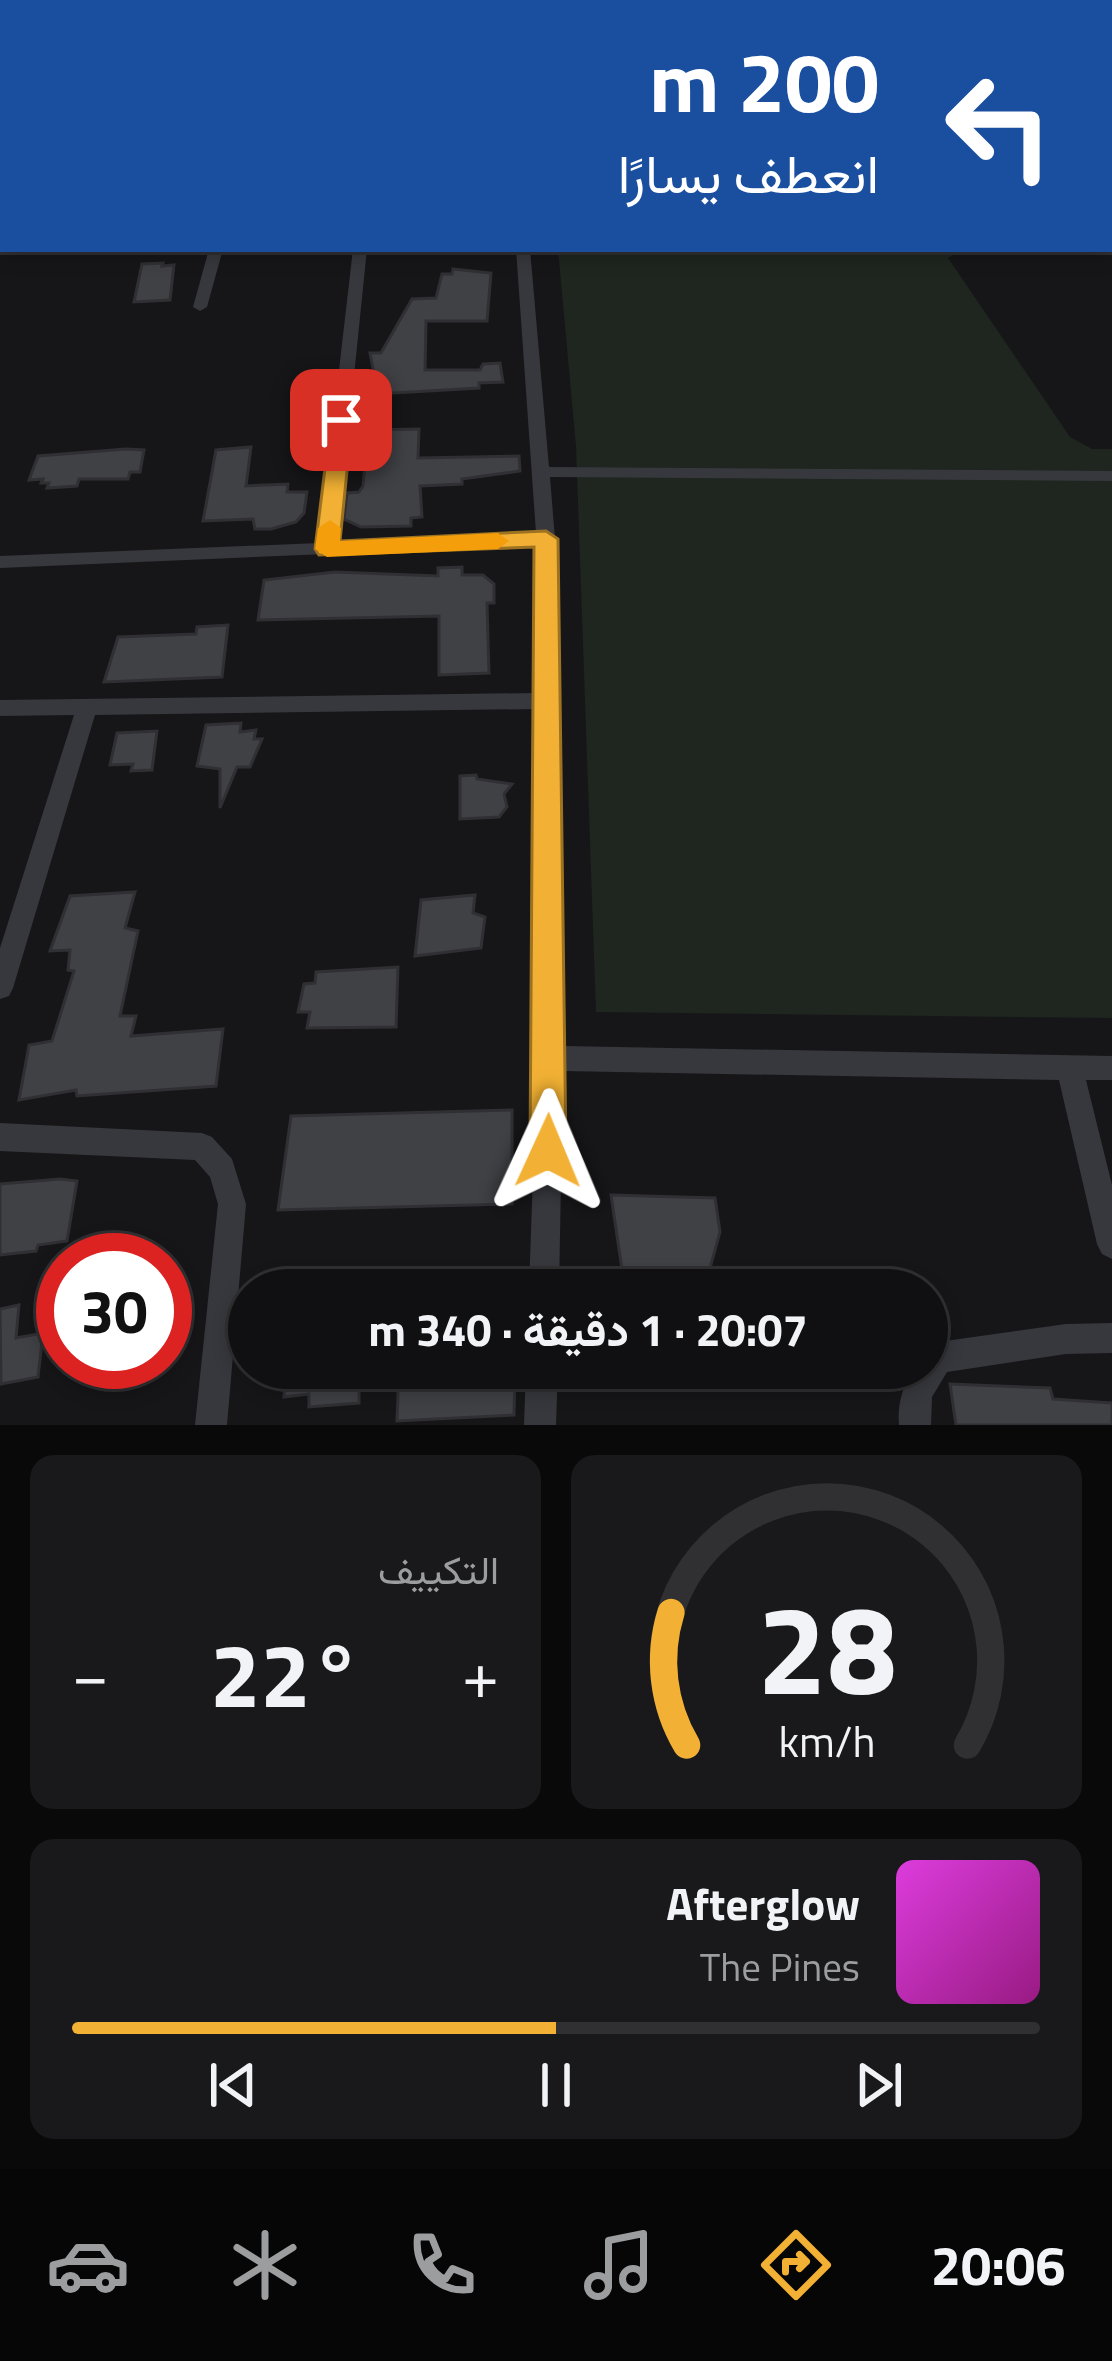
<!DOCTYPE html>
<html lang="ar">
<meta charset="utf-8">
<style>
body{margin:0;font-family:"Titillium Web",Vazirmatn,sans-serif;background:#19191b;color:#f1f3f6;direction:rtl;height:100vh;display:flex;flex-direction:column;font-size:45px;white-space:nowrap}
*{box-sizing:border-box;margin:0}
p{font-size:39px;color:#9c9d9f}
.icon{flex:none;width:66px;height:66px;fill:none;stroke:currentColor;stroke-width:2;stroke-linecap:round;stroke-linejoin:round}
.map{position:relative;height:1425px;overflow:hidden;direction:ltr}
.sheet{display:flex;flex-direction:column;gap:30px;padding:30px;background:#09090a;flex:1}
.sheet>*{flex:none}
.guide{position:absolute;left:0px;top:0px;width:1113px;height:252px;box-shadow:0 6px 18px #0003,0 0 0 3px #303032;direction:rtl;background:#1a4fa0;color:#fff;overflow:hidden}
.speed{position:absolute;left:36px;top:1233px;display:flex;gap:24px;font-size:60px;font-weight:700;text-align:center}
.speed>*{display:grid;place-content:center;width:156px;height:156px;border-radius:50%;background:#101012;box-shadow:0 6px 18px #0003,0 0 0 3px #303032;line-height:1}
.speed .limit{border:18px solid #d22;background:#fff;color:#111}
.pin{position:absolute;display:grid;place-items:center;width:102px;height:102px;color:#fff;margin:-51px;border-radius:24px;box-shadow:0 6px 18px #0006}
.me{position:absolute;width:132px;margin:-66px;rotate:1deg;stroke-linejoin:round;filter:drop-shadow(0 0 9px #0008)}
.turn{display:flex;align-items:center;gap:42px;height:252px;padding:0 36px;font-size:54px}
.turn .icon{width:156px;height:156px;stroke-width:2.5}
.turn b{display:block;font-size:84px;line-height:102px}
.big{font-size:90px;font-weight:700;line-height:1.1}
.sheet .widget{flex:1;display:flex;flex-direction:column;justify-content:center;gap:18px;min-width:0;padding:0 42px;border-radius:24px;background:#19191b}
.sheet .dial{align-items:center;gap:0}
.dial svg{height:312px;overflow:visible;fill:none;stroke:#303032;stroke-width:7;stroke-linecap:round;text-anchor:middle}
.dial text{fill:#f1f3f6;stroke:none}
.song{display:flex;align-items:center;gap:36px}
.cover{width:144px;height:144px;border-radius:18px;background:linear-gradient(135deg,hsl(300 70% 55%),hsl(310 70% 35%))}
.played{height:12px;border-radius:6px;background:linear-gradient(90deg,#f2b134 50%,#303032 50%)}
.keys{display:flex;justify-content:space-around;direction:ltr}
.heat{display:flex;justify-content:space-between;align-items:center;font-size:66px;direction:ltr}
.sheet .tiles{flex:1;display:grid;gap:30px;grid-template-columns:1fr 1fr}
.widget:last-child{grid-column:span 2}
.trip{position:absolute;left:228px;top:1269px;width:720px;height:120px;border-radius:60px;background:#101012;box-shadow:0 6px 18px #0003,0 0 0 3px #303032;font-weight:700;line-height:120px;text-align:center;direction:rtl}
.dock{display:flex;height:192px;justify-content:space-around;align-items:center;background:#060607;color:#9c9d9f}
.dock .icon{width:84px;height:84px}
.dock .current{color:#f2b134}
.dock b{font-size:54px;color:#f1f3f6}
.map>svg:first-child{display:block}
.green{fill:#1e261f}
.building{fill:#404145;stroke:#303034;stroke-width:3}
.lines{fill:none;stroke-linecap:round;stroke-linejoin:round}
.minor{fill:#37383d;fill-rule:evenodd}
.route{fill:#f2b134;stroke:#9d7322;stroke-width:3}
.slow{fill:#f59e0b}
</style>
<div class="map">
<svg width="1112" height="1425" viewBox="0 0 1112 1425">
<rect width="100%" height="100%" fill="#161618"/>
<path class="green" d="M1112 133V251H960L948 258 1070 437 1092 449H1112V1018L596 1012 576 446 558 249H1110Z"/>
<path class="building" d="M163 263 162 266 174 265 170 300 134 302 142 264Z
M453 269 491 273 487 321H426L425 370H480L483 364 500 363 503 382 479 383V388L376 394 366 387 367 376 374 373 370 353H381L412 299 436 298 442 274H452Z
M419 429 418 458 519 456 520 471 462 479V484L420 486 422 517 411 518V526L361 527 344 519 347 493 359 492 363 486 368 430Z
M251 447 246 486 288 484 287 492H307L304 513 296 522 271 529H255L253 519 203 521 216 450Z
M126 449 144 450 140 472H130L128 479H79L77 486 47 488 49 483H41L43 479 29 480 38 456Z
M462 567V575H483L494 584V603H487L489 673 439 675V616L258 620 264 580 335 572 438 576V568Z
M228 625 222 677 104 682 118 637 196 634 197 627Z
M241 723 240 732 256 730 254 739H262L250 767H237L220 808V769L197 766 206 725Z
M157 731 152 770 131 771 133 764 110 765 117 733Z
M476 775 477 779 512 784 504 794 507 807 499 817 460 819V776Z
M135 892 125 928 138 931 120 1016H136L131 1036 223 1029 216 1086 77 1096 76 1090 19 1100 29 1045 52 1041 74 971 68 970 70 950 50 951 70 896Z
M475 895 473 913 485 917 481 948 415 956 421 900Z
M398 967 396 1027 307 1028 310 1012H298L304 984 315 983 316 972Z
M512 1110V1204L278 1210 291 1116Z
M60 1179 77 1181 67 1241 38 1245 36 1251 0 1255V1184Z
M611 1195 715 1198 720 1232 704 1290H625Z
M19 1305 16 1338 43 1333 38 1377 1 1384 0 1309Z
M286 1368H359V1403L309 1407V1394L284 1397Z
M399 1368H515L514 1415 397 1421Z
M950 1384 1050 1388 1053 1399 1112 1403V1425H956Z"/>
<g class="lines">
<path class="minor" d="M23 0H101L106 3H18Z
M237 0H248L235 3Z
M343 0H353L341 3Z
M449 0H459L447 3Z
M577 0H587L586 3H576Z
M658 0H668V3H658Z
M765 0H775V3H765Z
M886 0H896L897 3H887Z
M991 0H1001V3H991Z
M1103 0H1112V7Z
M3 13V21L0 22V14Z
M1110 60H1112V66H1110Z
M0 81H3V88H0Z
M1110 118H1112V126H1110Z
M0 136H3V144H0Z
M3 173V183L0 184V174Z
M0 219H3V227H0Z
M209 249H223L207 307 200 311 193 307Z
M353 249H367L337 542 536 533 516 249H530L549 467 1112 471V481L550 477 555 539 563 1046 1112 1056V1080H1086L1112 1185V1259L1102 1254 1097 1244 1059 1080 563 1071 559 1290H529L537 1058V709L95 715 13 988 9 996 0 999V948L74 715 0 716V700L537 693V545L0 568V556L319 543Z
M0 1123 202 1133 212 1137 232 1159 246 1204 227 1425H195L218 1204 210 1177 195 1160 0 1151Z
M1112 1323V1353L1066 1354 947 1372 932 1397 931 1425H899C897 1404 903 1387 913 1368H927V1347L938 1342 1066 1324Z
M526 1368H558L556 1425H524Z"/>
</g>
<path class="route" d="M341 414 352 420 340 541 546 531 558 539 566 1151 561 1163 548 1169 535 1163 530 1151 534 547 319 555 315 549 331 420Z"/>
<path class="slow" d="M330 520 341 528 340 541 498 533 509 541 498 549 327 557 315 549 318 528Z"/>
</svg>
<div class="speed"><div class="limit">30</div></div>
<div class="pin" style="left:341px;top:420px;background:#d93025"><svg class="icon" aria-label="arrive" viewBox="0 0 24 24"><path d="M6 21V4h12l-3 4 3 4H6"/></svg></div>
<svg class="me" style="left:548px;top:1151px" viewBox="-20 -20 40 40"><path d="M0-17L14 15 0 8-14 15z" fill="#f2b134" stroke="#fff" stroke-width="4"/></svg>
<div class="trip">20:07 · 1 دقيقة · 340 m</div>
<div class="guide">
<div class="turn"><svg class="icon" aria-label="left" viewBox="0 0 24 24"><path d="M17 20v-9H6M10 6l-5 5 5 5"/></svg><div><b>200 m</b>انعطف يسارًا</div></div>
</div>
</div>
<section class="sheet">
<div class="tiles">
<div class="widget dial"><svg viewBox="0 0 100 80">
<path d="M14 69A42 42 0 1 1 86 69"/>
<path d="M14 69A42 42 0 0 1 10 35" stroke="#f2b134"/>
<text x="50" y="56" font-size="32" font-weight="700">28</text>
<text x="50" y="72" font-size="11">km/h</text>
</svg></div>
<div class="widget"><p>التكييف</p>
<div class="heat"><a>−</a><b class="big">22°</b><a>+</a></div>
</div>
<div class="widget">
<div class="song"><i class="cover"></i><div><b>Afterglow</b><p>The Pines</p></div></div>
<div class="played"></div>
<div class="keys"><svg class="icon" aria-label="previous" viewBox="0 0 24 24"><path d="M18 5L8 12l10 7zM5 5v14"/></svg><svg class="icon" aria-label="pause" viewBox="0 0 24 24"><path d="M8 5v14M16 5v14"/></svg><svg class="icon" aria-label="next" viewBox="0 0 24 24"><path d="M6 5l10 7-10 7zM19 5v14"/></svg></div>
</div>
</div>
</section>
<nav class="dock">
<b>20:06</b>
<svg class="icon current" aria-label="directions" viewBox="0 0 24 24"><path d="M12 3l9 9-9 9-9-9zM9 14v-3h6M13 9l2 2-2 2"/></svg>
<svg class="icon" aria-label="music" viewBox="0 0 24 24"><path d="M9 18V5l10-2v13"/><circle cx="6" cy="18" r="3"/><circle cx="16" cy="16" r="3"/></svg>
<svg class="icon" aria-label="phone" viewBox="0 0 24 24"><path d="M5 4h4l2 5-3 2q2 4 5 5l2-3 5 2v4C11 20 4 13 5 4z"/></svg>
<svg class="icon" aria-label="climate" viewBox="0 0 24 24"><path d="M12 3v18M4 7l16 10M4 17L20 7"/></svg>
<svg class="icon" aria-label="car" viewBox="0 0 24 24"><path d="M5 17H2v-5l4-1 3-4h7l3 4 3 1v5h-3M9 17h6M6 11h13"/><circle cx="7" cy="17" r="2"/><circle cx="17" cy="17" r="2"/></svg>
</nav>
